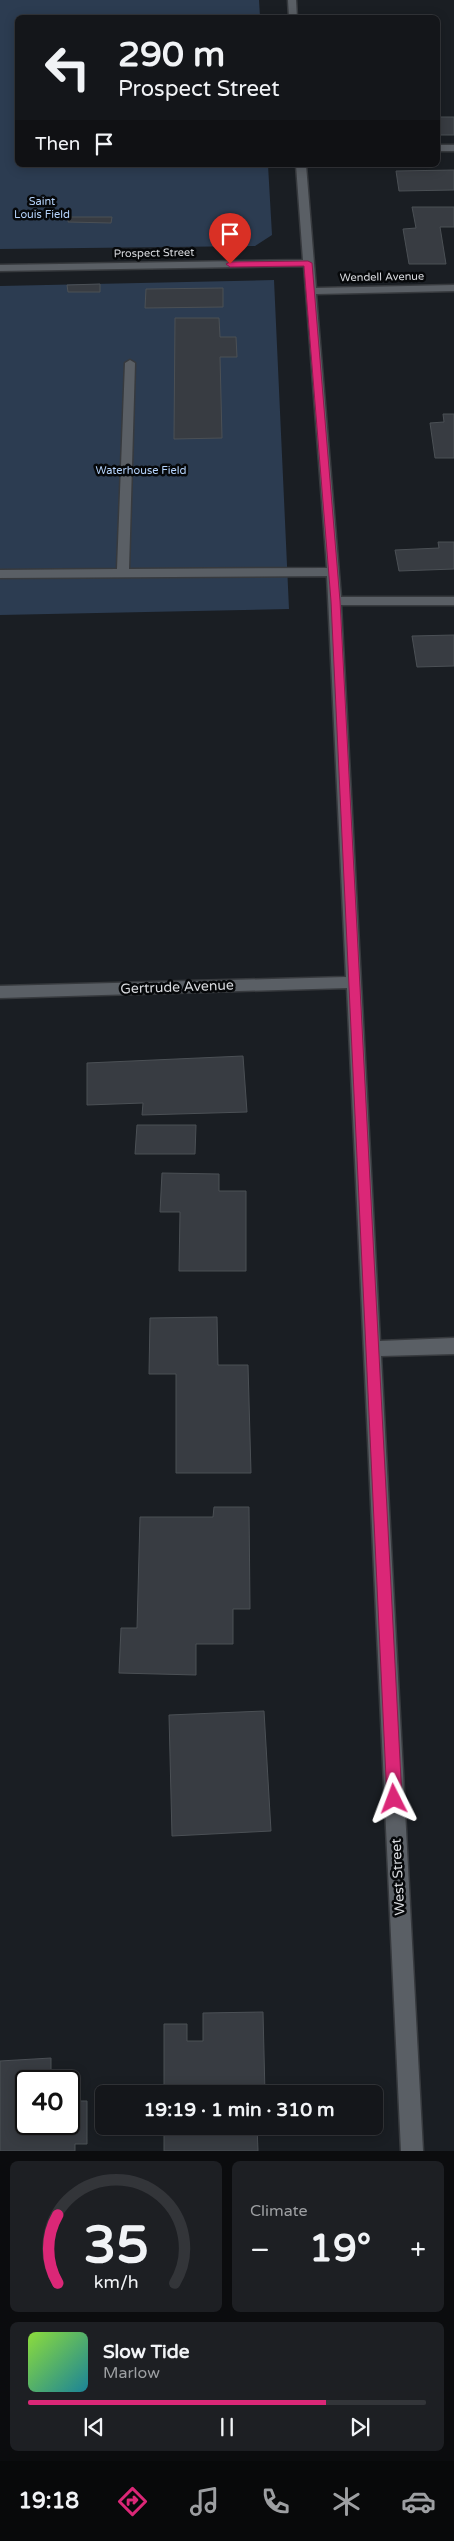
<!DOCTYPE html>
<meta charset="utf-8">
<style>
body{margin:0;font-family:"Varela Round",sans-serif;background:#1d1f23;color:#f1f3f6;height:100vh;display:flex;flex-direction:column;font-size:19px;white-space:nowrap}
*{box-sizing:border-box;margin:0}
p{font-size:16px;color:#9d9fa2}
.icon{flex:none;width:28px;height:28px;fill:none;stroke:currentColor;stroke-width:2;stroke-linecap:round;stroke-linejoin:round}
.map{position:relative;height:2151px;overflow:hidden}
.details{display:flex;flex-direction:column;gap:10px;padding:10px;background:#0b0c0e;flex:1}
.details>*{flex:none}
.top-card{position:absolute;left:15px;top:15px;width:425px;height:152px;border-radius:8px;box-shadow:0 2px 12px #0003,0 0 0 1px #333539;background:#14161a;color:#f1f3f6;overflow:hidden}
.speed{position:absolute;left:15px;top:2070px;display:flex;gap:10px;font-size:25px;font-weight:700;text-align:center}
.speed>*{display:grid;place-content:center;width:65px;height:65px;border-radius:50%;background:#14161a;box-shadow:0 2px 12px #0003,0 0 0 1px #333539;line-height:1}
.speed .limit{border:2px solid #111;border-radius:8px;background:#fff;color:#111}
.pin{position:absolute;display:grid;place-items:center;width:42px;height:42px;color:#fff;margin:-51px -21px;border-radius:50% 50% 50% 0;rotate:-45deg;box-shadow:0 0 5px #0007}
.pin .icon{rotate:45deg}
.me{position:absolute;width:55px;margin:-28px;rotate:357deg;stroke-linejoin:round;filter:drop-shadow(0 0 4px #0008)}
.turn{display:flex;align-items:center;gap:18px;height:105px;padding:0 20px;font-size:22px}
.turn .icon{width:65px;height:65px;stroke-width:2.5}
.turn b{display:block;font-size:35px;line-height:42px}
.then{display:flex;align-items:center;height:48px;padding:0 20px;background:#0003;gap:10px;font-size:19px}
.big{font-size:38px;font-weight:700;line-height:1.1}
.details .tile{flex:1;display:flex;flex-direction:column;justify-content:center;gap:8px;min-width:0;padding:0 18px;border-radius:8px;background:#1d1f23}
.details .dial{align-items:center;gap:0}
.dial svg{height:130px;overflow:visible;fill:none;stroke:#333539;stroke-width:7;stroke-linecap:round;text-anchor:middle}
.dial text{fill:#f1f3f6;stroke:none}
.song{display:flex;align-items:center;gap:15px}
.cover{width:60px;height:60px;border-radius:8px;background:linear-gradient(135deg,hsl(90 70% 55%),hsl(190 70% 35%))}
.played{height:5px;border-radius:2px;background:linear-gradient(90deg,#db2777 75%,#333539 75%)}
.keys{display:flex;justify-content:space-around;direction:ltr}
.heat{display:flex;justify-content:space-between;align-items:center;font-size:28px;direction:ltr}
.details .tiles{flex:1;display:grid;gap:10px;grid-template-columns:1fr 1fr}
.tile:last-child{grid-column:span 2}
.trip{position:absolute;left:95px;top:2085px;width:288px;height:50px;border-radius:8px;background:#14161a;box-shadow:0 2px 12px #0003,0 0 0 1px #333539;font-weight:700;line-height:50px;text-align:center}
.tab-bar{display:flex;height:80px;justify-content:space-around;align-items:center;background:#08090a;color:#9d9fa2}
.tab-bar .icon{width:35px;height:35px}
.tab-bar .on{color:#db2777}
.tab-bar b{font-size:22px;color:#f1f3f6}
.map>svg:first-child{display:block}
.green{fill:#2c3c51}
.building{fill:#383c42;stroke:#4b5055}
.lines{fill:none;stroke-linecap:round;stroke-linejoin:round}
.minor-casing{stroke:#373a3e;stroke-width:3}
.minor{fill:#5a5f65;fill-rule:evenodd}
.route{fill:#db2777;stroke:#8e194d}
.labels{text-anchor:middle;dominant-baseline:central;stroke-width:5;stroke-linejoin:round;paint-order:stroke}
.far-park-label{font-size:11px;fill:#b5d3fb;stroke:#06080a}
.far-street-label{font-size:11px;fill:#d7d9dd;stroke:#06080a}
.street-label{font-size:14px;fill:#d7d9dd;stroke:#06080a}
</style>
<div class="map">
<svg width="454" height="2151" viewBox="0 0 454 2151">
<rect width="100%" height="100%" fill="#1a1e23"/>
<path class="green" d="M0 0H259L260 17 18 18V165H268L272 235 255 246 0 249Z
M274 280 289 609 0 615V286Z"/>
<path class="building" d="M438 117H454V135H438Z
M454 170V190L399 191 396 171Z
M412 207H454V227H440L446 264H409L403 229 416 228Z
M69 217H112L111 223 68 222Z
M100 284V292H68L67 285Z
M223 288V307L145 308 146 289Z
M175 318H219L220 337H236L237 357H220L222 438 174 439Z
M443 414H454V458H435L430 423 444 422Z
M438 542H454V569L399 571 395 550 439 548Z
M454 635V666L417 667 412 636Z
M243 1056 247 1112 142 1115 143 1103 87 1105V1063Z
M137 1125H196L195 1154H135Z
M162 1173 219 1174V1191H246V1271H179L180 1212H160Z
M217 1317 218 1365H248L251 1473H176V1374H149L150 1318Z
M214 1507H249L250 1609H233V1644H196V1675L119 1673 121 1628H137L140 1517H213Z
M264 1711 271 1831 172 1836 169 1715Z
M263 2012 265 2094H164V2024H187V2041H203V2013Z
M51 2058V2081H26V2124H69V2094H72V2101H87V2144H75V2151H0V2061Z
M164 2126H257L258 2151H164Z"/>
<g class="lines">
<defs>
<path id="minor" d="M288 0H296L297 18H289Z
M438 145H454V151H438Z
M296 165H306L316 288 454 285V291L316 294 341 597H454V605H341L380 1341 454 1338V1354L381 1356 423 2151H401L347 988 0 998V986L346 977 327 576 0 578V570L117 569 125 363 130 360 135 363 129 569 327 568 304 266 0 271V265L303 260Z"/>
</defs>
<use href="#minor" class="minor-casing"/>
<use href="#minor" class="minor"/>
</g>
<path class="route" d="M308 261 312 263 340 601 402 1799 400 1804 394 1806 389 1804 387 1799 331 601 304 266 230 267 226 264 230 262Z"/>
<g class="labels">
<g class="far-park-label">
<text x="42" y="201">Saint<tspan x="42" dy="13">Louis Field</tspan></text>
<text x="141" y="470">Waterhouse Field</text>
</g>
<g class="far-street-label">
<text transform="translate(154 253) rotate(-1)">Prospect Street</text>
<text transform="translate(382 277) rotate(-1)">Wendell Avenue</text>
</g>
<g class="street-label">
<text transform="translate(177 987) rotate(-2)">Gertrude Avenue</text>
<text transform="translate(398 1877) rotate(-93)">West Street</text>
</g>
</g>
</svg>
<div class="speed"><div class="limit">40</div></div>
<div class="pin" style="left:230px;top:264px;background:#d93025"><svg class="icon" aria-label="arrive" viewBox="0 0 24 24"><path d="M6 21V4h12l-3 4 3 4H6"/></svg></div>
<svg class="me" style="left:394px;top:1799px" viewBox="-20 -20 40 40"><path d="M0-17L14 15 0 8-14 15z" fill="#db2777" stroke="#fff" stroke-width="4"/></svg>
<div class="trip">19:19 · 1 min · 310 m</div>
<div class="top-card">
<div class="turn"><svg class="icon" aria-label="left" viewBox="0 0 24 24"><path d="M17 20v-9H6M10 6l-5 5 5 5"/></svg><div><b>290 m</b>Prospect Street</div></div>
<div class="then">Then<svg class="icon" aria-label="arrive" viewBox="0 0 24 24"><path d="M6 21V4h12l-3 4 3 4H6"/></svg></div>
</div>
</div>
<section class="details">
<div class="tiles">
<div class="tile dial"><svg viewBox="0 0 100 80">
<path d="M14 69A42 42 0 1 1 86 69"/>
<path d="M14 69A42 42 0 0 1 14 27" stroke="#db2777"/>
<text x="50" y="56" font-size="32" font-weight="700">35</text>
<text x="50" y="72" font-size="11">km/h</text>
</svg></div>
<div class="tile"><p>Climate</p>
<div class="heat"><a>−</a><b class="big">19°</b><a>+</a></div>
</div>
<div class="tile">
<div class="song"><i class="cover"></i><div><b>Slow Tide</b><p>Marlow</p></div></div>
<div class="played"></div>
<div class="keys"><svg class="icon" aria-label="previous" viewBox="0 0 24 24"><path d="M18 5L8 12l10 7zM5 5v14"/></svg><svg class="icon" aria-label="pause" viewBox="0 0 24 24"><path d="M8 5v14M16 5v14"/></svg><svg class="icon" aria-label="next" viewBox="0 0 24 24"><path d="M6 5l10 7-10 7zM19 5v14"/></svg></div>
</div>
</div>
</section>
<nav class="tab-bar">
<b>19:18</b>
<svg class="icon on" aria-label="directions" viewBox="0 0 24 24"><path d="M12 3l9 9-9 9-9-9zM9 14v-3h6M13 9l2 2-2 2"/></svg>
<svg class="icon" aria-label="music" viewBox="0 0 24 24"><path d="M9 18V5l10-2v13"/><circle cx="6" cy="18" r="3"/><circle cx="16" cy="16" r="3"/></svg>
<svg class="icon" aria-label="phone" viewBox="0 0 24 24"><path d="M5 4h4l2 5-3 2q2 4 5 5l2-3 5 2v4C11 20 4 13 5 4z"/></svg>
<svg class="icon" aria-label="climate" viewBox="0 0 24 24"><path d="M12 3v18M4 7l16 10M4 17L20 7"/></svg>
<svg class="icon" aria-label="car" viewBox="0 0 24 24"><path d="M5 17H2v-5l4-1 3-4h7l3 4 3 1v5h-3M9 17h6M6 11h13"/><circle cx="7" cy="17" r="2"/><circle cx="17" cy="17" r="2"/></svg>
</nav>
